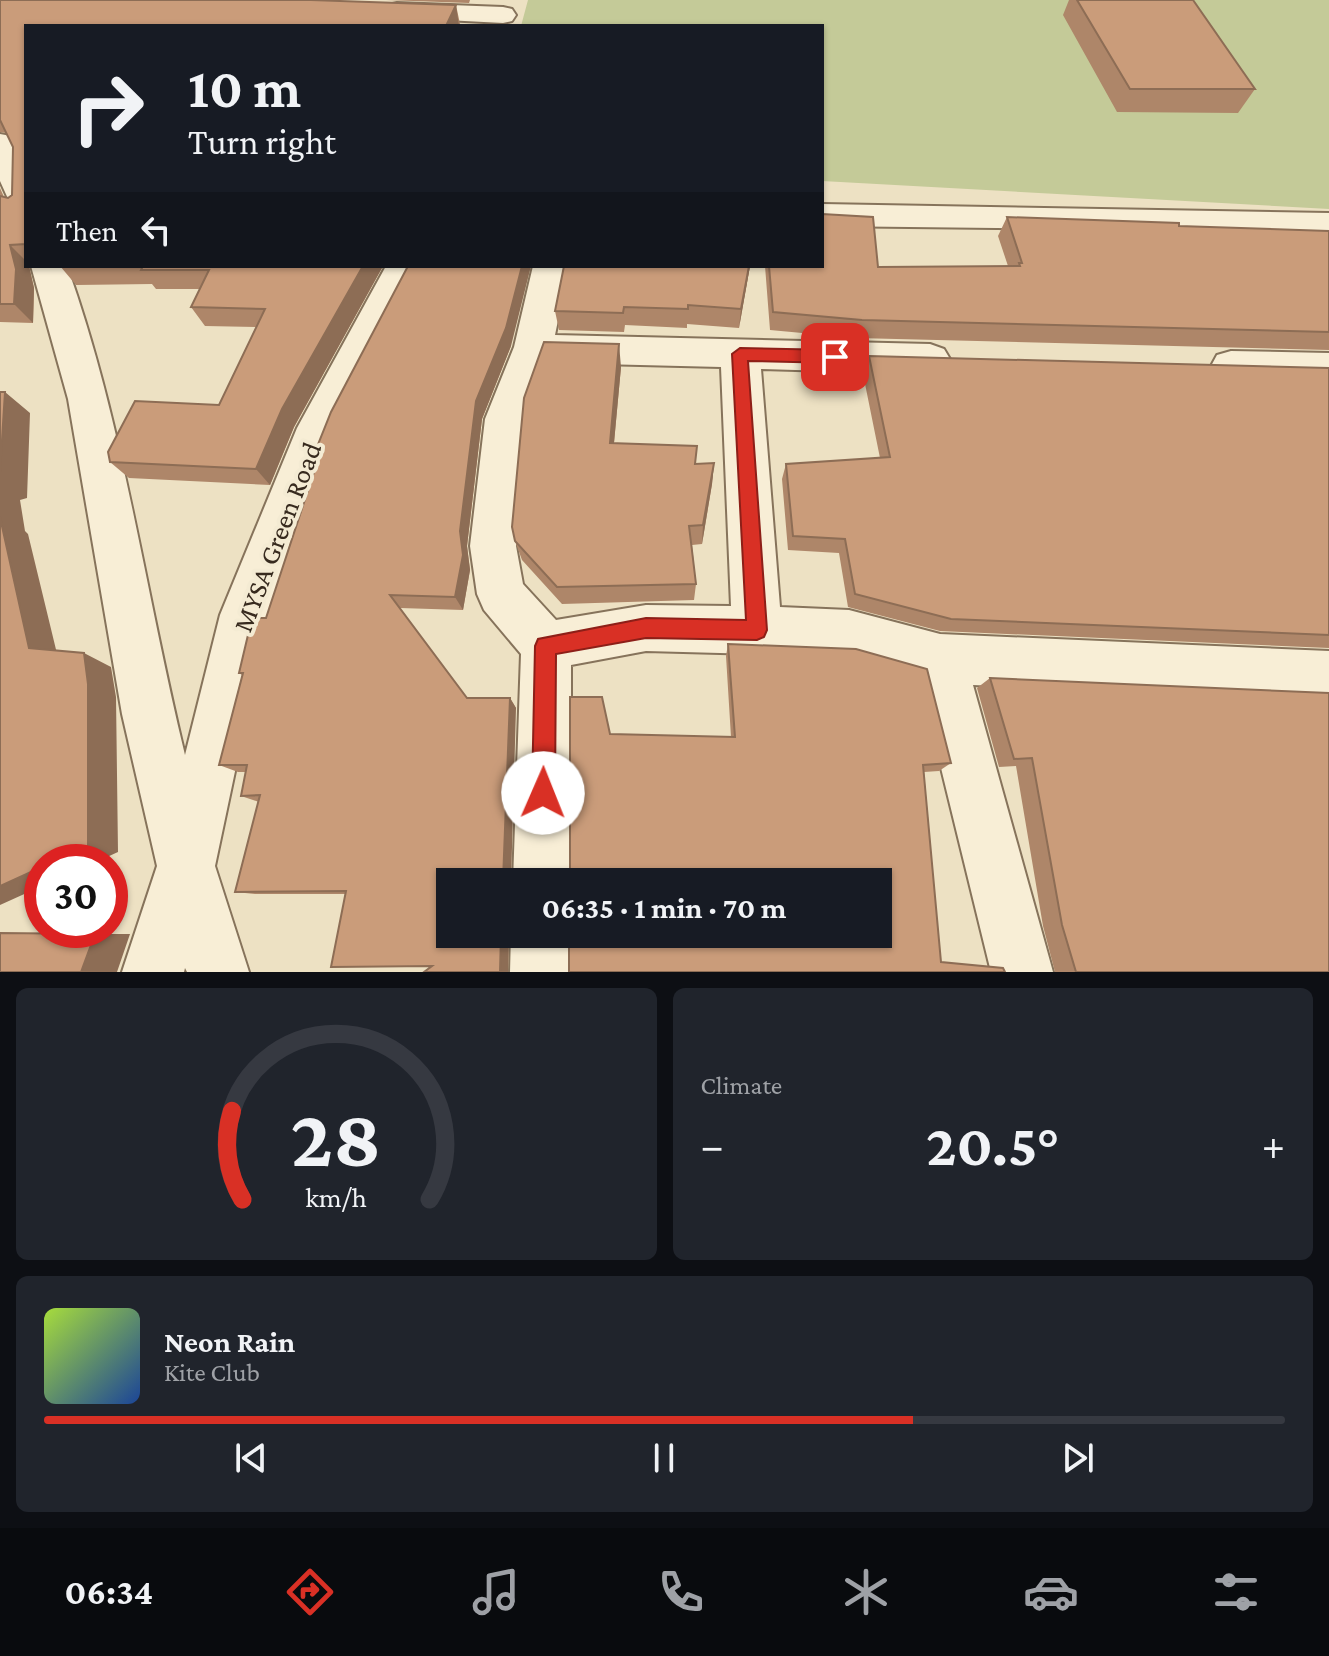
<!DOCTYPE html>
<meta charset="utf-8">
<style>
body{margin:0;font-family:"Crimson Pro",serif;background:#20242c;color:#f1f3f6;height:100vh;display:flex;flex-direction:column;font-size:30px;white-space:nowrap}
*{box-sizing:border-box;margin:0}
p{font-size:26px;color:#9ea1a6}
.icon{flex:none;width:44px;height:44px;fill:none;stroke:currentColor;stroke-width:2;stroke-linecap:round;stroke-linejoin:round}
.map{position:relative;height:972px;overflow:hidden}
.drawer{display:flex;flex-direction:column;gap:16px;padding:16px;background:#0d0f14;flex:1}
.drawer>*{flex:none}
.top-card{position:absolute;left:24px;top:24px;width:800px;height:244px;border-radius:0px;box-shadow:0 2px 6px #0004;background:#171b24;color:#f1f3f6;overflow:hidden}
.speed{position:absolute;left:24px;top:844px;display:flex;gap:16px;font-size:40px;font-weight:700;text-align:center}
.speed>*{display:grid;place-content:center;width:104px;height:104px;border-radius:50%;background:#171b24;box-shadow:0 2px 6px #0004;line-height:1}
.speed .limit{border:12px solid #d22;background:#fff;color:#111}
.pin{position:absolute;display:grid;place-items:center;width:68px;height:68px;color:#fff;margin:-34px;border-radius:16px;box-shadow:0 4px 12px #0006}
.me{position:absolute;width:88px;margin:-44px;rotate:1deg;stroke-linejoin:round;filter:drop-shadow(0 0 6px #0008)}
.turn{display:flex;align-items:center;gap:28px;height:168px;padding:0 32px;font-size:36px}
.turn .icon{width:104px;height:104px;stroke-width:2.5}
.turn b{display:block;font-size:56px;line-height:68px}
.then{display:flex;align-items:center;height:76px;padding:0 32px;background:#0003;gap:16px;font-size:30px}
.big{font-size:60px;font-weight:700;line-height:1.1}
.drawer .tile{flex:1;display:flex;flex-direction:column;justify-content:center;gap:12px;min-width:0;padding:0 28px;border-radius:12px;background:#20242c}
.drawer .dial{align-items:center;gap:0}
.dial svg{height:208px;overflow:visible;fill:none;stroke:#363941;stroke-width:7;stroke-linecap:round;text-anchor:middle}
.dial text{fill:#f1f3f6;stroke:none}
.song{display:flex;align-items:center;gap:24px}
.cover{width:96px;height:96px;border-radius:12px;background:linear-gradient(135deg,hsl(80 70% 55%),hsl(220 70% 35%))}
.played{height:8px;border-radius:4px;background:linear-gradient(90deg,#d93025 70%,#363941 70%)}
.keys{display:flex;justify-content:space-around;direction:ltr}
.heat{display:flex;justify-content:space-between;align-items:center;font-size:44px;direction:ltr}
.drawer .tiles{flex:1;display:grid;gap:16px;grid-template-columns:1fr 1fr}
.tile:last-child{grid-column:span 2}
.trip{position:absolute;left:436px;top:868px;width:456px;height:80px;border-radius:0px;background:#171b24;box-shadow:0 2px 6px #0004;font-weight:700;line-height:80px;text-align:center}
.tabs{display:flex;height:128px;justify-content:space-around;align-items:center;background:#090b0e;color:#9ea1a6}
.tabs .icon{width:56px;height:56px}
.tabs .active{color:#d93025}
.tabs b{font-size:36px;color:#f1f3f6}
.map>svg:first-child{display:block}
.green{fill:#c4ca98}
.lines{fill:none;stroke-linecap:round;stroke-linejoin:round}
.minor-casing{stroke:#86735b;stroke-width:4}
.minor{fill:#f8eed6;fill-rule:evenodd}
.wall{fill:#ae8669}
.shaded-wall{fill:#8d6d55}
.building{fill:#ca9c7a;stroke:#8d6d55;stroke-width:2}
.route{fill:#d93025;stroke:#8d1f18;stroke-width:2}
.labels{text-anchor:middle;dominant-baseline:central;stroke-width:8;stroke-linejoin:round;paint-order:stroke}
.street-label{font-size:28px;fill:#372a1e;stroke:#f4ebd3}
</style>
<div class="map">
<svg width="1329" height="972" viewBox="0 0 1329 972">
<rect width="100%" height="100%" fill="#ede1c3"/>
<path class="green" d="M528 0H1329V209L822 181V26H521Z"/>
<g class="lines">
<defs>
<path id="minor" d="M397 3 503 7 512 9 516 15 512 21 503 23 388 17 384 11 388 5Z
M0 134 11 136 26 167V215L14 212 0 181Z
M822 204 1329 213V235L1238 231 822 226Z
M31 266H67C124 425 145 592 185 755L220 615 297 428 386 266H422L339 428 268 615 215 866 249 972H187L185 968 184 972H122L157 866 122 714 68 399Z
M533 266H569L555 335 930 344 944 349 950 359 944 369 930 374 761 369 780 607 849 610 940 634 1329 651V701L973 685 1053 972H991L919 678 849 658 757 654 646 651 571 665V882H513L521 654 484 610 477 594 470 546 485 419 514 347ZM548 359 559 363 721 367 731 606 646 605 556 620 523 584 516 546 527 419Z
M1231 351 1329 353V383L1231 381 1217 377 1211 366 1217 355Z
M511 934H571L572 972H510Z"/>
</defs>
<use href="#minor" class="minor-casing"/>
<use href="#minor" class="minor"/>
</g>
<path class="wall" d="M0 0 456 5 460 24 26 26V266H29L34 288 33 323 0 322V188L4 197 8 198 12 195 13 147 6 133 0 132Z
M386 0H470L469 3Z
M1069 0H1193L1255 89 1238 113 1117 112 1063 15Z
M1007 217 1179 226 1329 231V350L856 338 770 330 765 266H1008L998 236Z
M60 266H383L294 427 270 485 129 478 110 462 219 405 256 327 205 326 191 307 200 289H156L152 284 76 285Z
M750 266 739 328 687 324V328L625 325 624 332 559 330 555 311Z
M511 346 482 419 467 546 470 570 463 610 400 608 467 698H510L516 708 450 882 509 934 508 972H424L432 966 345 894H255L235 892 259 802 241 796 246 772H238L219 765 242 675 239 673 266 618 312 478 307 472Z
M869 356 1329 368V648L940 631 848 607 839 553 788 550 782 479 786 464 880 458 863 374Z
M621 367 614 443 696 464 714 463 712 484 702 544 692 545 696 584 694 600 562 604 522 560 515 541Z
M728 644 951 763 939 771 924 772 941 962 569 972 570 879 611 734 731 737 726 656Z
M990 678 1329 972H1055L1043 926 1016 766 999 767 977 688Z"/>
<path class="shaded-wall" d="M456 5 459 26H446Z
M10 245 26 261V266H29L34 288 33 323 14 304Z
M363 266H383L294 427 270 485 256 469 282 409Z
M522 266H531L511 346 482 419 467 546 470 570 463 610 455 597 460 531 476 401Z
M749 266H750L739 328 741 309Z
M619 344 621 367 612 464 610 443Z
M5 392 30 413 27 498 20 500 25 531 28 534 59 662 29 648 0 522V472Z
M714 463 712 484 702 544 703 525Z
M84 653 111 667 116 697 118 852 96 862H54Z
M510 698 516 708 511 882 503 881Z
M42 867V886L0 905V886Z
M95 934H130L117 972H81Z
M501 934H509L508 972H500Z"/>
<path class="building" d="M0 0H311L456 5 446 26H26V244L10 245 16 269 14 304H0V196L8 198 12 195 13 147 0 120Z
M1077 0H1193L1255 89H1130Z
M822 214 873 217 878 267 1020 266 1019 263H1022L1007 217 1179 223V226L1329 231V332L862 320 773 312 769 266H822Z
M143 266H363L282 409 256 469 110 462 108 452 135 401 219 405 265 309 191 307 209 270H141Z
M408 266H522L506 328 476 401 460 531 463 555 455 597 390 595 467 698H510L503 881 550 882H450V934H501L500 972H424L432 966 331 967 346 891 235 892 260 795 241 796 247 765H219L243 673H239L252 618H266L314 472H307L331 412Z
M564 266H749L741 309 688 305V309L624 307 623 313 555 311Z
M544 342 619 344 610 443 697 446 695 464 714 463 703 525 689 526 696 584 557 587 515 541 512 527 524 398Z
M869 356 1329 368V635L951 619 855 594 845 539 793 536 786 464 890 457Z
M0 392H5L0 472Z
M0 517 29 648 84 653 88 684V847L54 862H42V867L0 886Z
M728 644 856 649 927 669 951 763 923 765 941 962 1003 968 1005 972H569V934H878V882H567L570 879V697H602L610 734 735 737Z
M990 678 1329 693V972H1076L1062 925 1032 758 1014 759Z
M0 933 95 934 81 972H0Z"/>
<path class="route" d="M740 348 835 350 843 357 835 363 748 361 767 630 764 637 757 640 646 638 556 654 555 793 551 802 543 805 535 802 532 793 535 646 538 639 646 618 746 620 732 354Z"/>
<g class="labels">
<g class="street-label">
<text transform="translate(277 537) rotate(-69)">MYSA Green Road</text>
</g>
</g>
</svg>
<div class="speed"><div class="limit">30</div></div>
<div class="pin" style="left:835px;top:357px;background:#d93025"><svg class="icon" aria-label="arrive" viewBox="0 0 24 24"><path d="M6 21V4h12l-3 4 3 4H6"/></svg></div>
<svg class="me" style="left:543px;top:793px" viewBox="-20 -20 40 40"><circle r="19" fill="#fff"/><path d="M0-13L10 11 0 6-10 11z" fill="#d93025"/></svg>
<div class="trip">06:35 · 1 min · 70 m</div>
<div class="top-card">
<div class="turn"><svg class="icon" aria-label="right" viewBox="0 0 24 24"><path d="M7 20v-9h11M14 6l5 5-5 5"/></svg><div><b>10 m</b>Turn right</div></div>
<div class="then">Then<svg class="icon" aria-label="left" viewBox="0 0 24 24"><path d="M17 20v-9H6M10 6l-5 5 5 5"/></svg></div>
</div>
</div>
<section class="drawer">
<div class="tiles">
<div class="tile dial"><svg viewBox="0 0 100 80">
<path d="M14 69A42 42 0 1 1 86 69"/>
<path d="M14 69A42 42 0 0 1 10 35" stroke="#d93025"/>
<text x="50" y="56" font-size="32" font-weight="700">28</text>
<text x="50" y="72" font-size="11">km/h</text>
</svg></div>
<div class="tile"><p>Climate</p>
<div class="heat"><a>−</a><b class="big">20.5°</b><a>+</a></div>
</div>
<div class="tile">
<div class="song"><i class="cover"></i><div><b>Neon Rain</b><p>Kite Club</p></div></div>
<div class="played"></div>
<div class="keys"><svg class="icon" aria-label="previous" viewBox="0 0 24 24"><path d="M18 5L8 12l10 7zM5 5v14"/></svg><svg class="icon" aria-label="pause" viewBox="0 0 24 24"><path d="M8 5v14M16 5v14"/></svg><svg class="icon" aria-label="next" viewBox="0 0 24 24"><path d="M6 5l10 7-10 7zM19 5v14"/></svg></div>
</div>
</div>
</section>
<nav class="tabs">
<b>06:34</b>
<svg class="icon active" aria-label="directions" viewBox="0 0 24 24"><path d="M12 3l9 9-9 9-9-9zM9 14v-3h6M13 9l2 2-2 2"/></svg>
<svg class="icon" aria-label="music" viewBox="0 0 24 24"><path d="M9 18V5l10-2v13"/><circle cx="6" cy="18" r="3"/><circle cx="16" cy="16" r="3"/></svg>
<svg class="icon" aria-label="phone" viewBox="0 0 24 24"><path d="M5 4h4l2 5-3 2q2 4 5 5l2-3 5 2v4C11 20 4 13 5 4z"/></svg>
<svg class="icon" aria-label="climate" viewBox="0 0 24 24"><path d="M12 3v18M4 7l16 10M4 17L20 7"/></svg>
<svg class="icon" aria-label="car" viewBox="0 0 24 24"><path d="M5 17H2v-5l4-1 3-4h7l3 4 3 1v5h-3M9 17h6M6 11h13"/><circle cx="7" cy="17" r="2"/><circle cx="17" cy="17" r="2"/></svg>
<svg class="icon" aria-label="filters" viewBox="0 0 24 24"><path d="M4 7h16M4 17h16"/><circle cx="9" cy="7" r="2"/><circle cx="15" cy="17" r="2"/></svg>
</nav>
